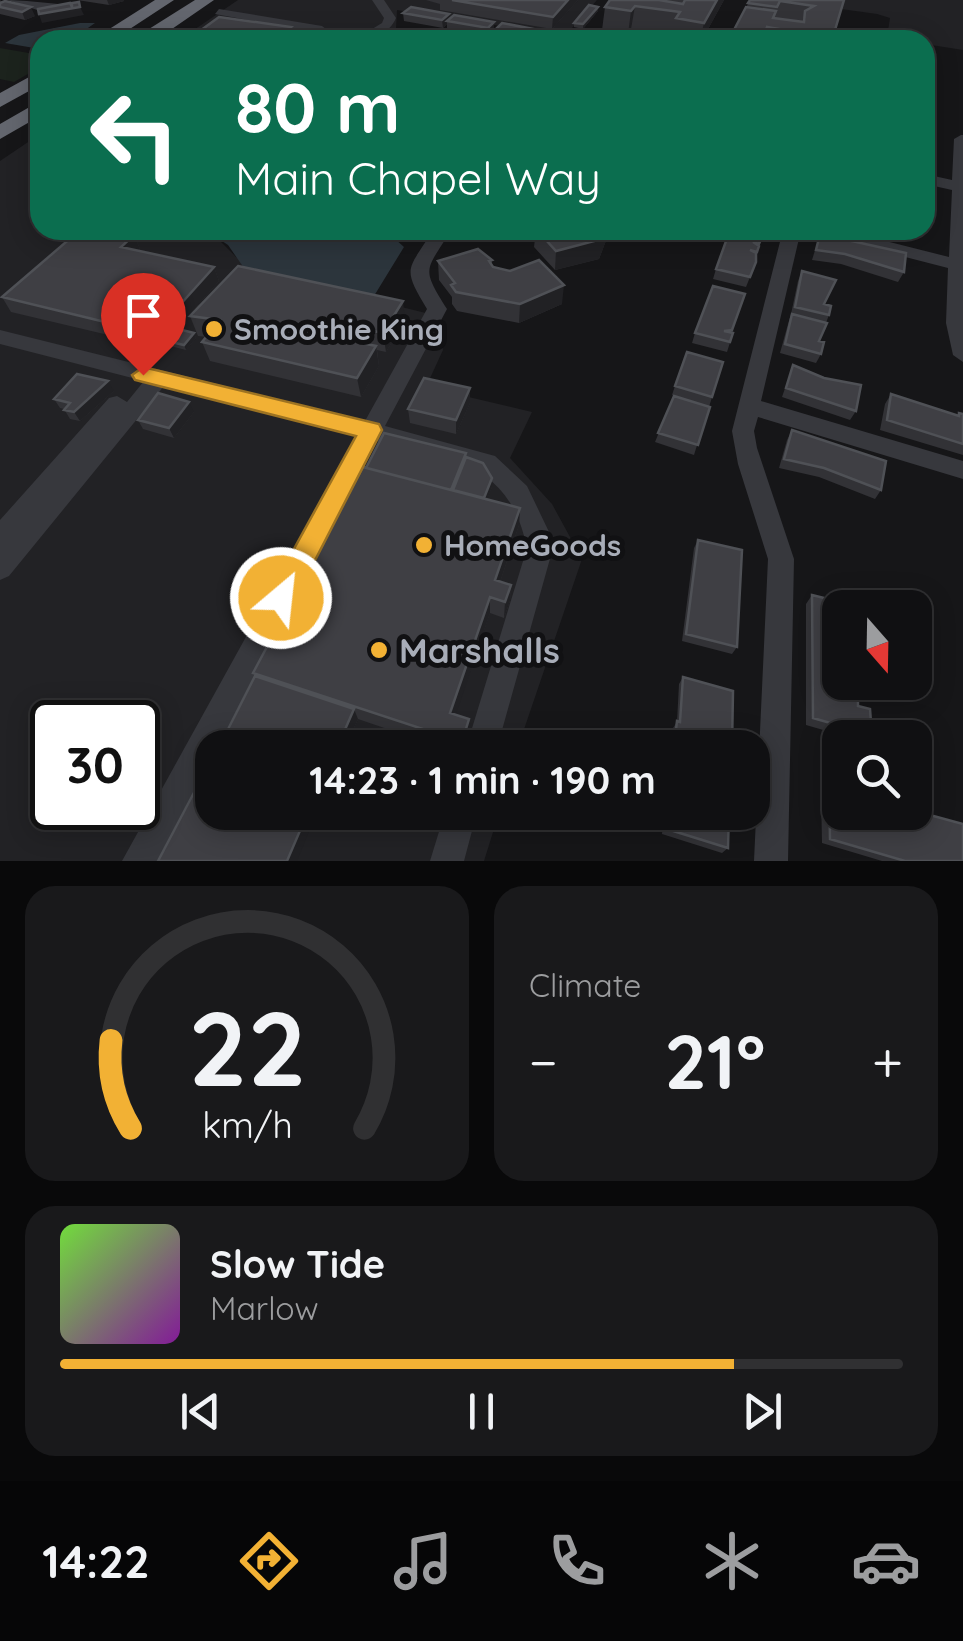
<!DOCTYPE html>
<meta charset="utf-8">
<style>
body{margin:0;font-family:Quicksand,sans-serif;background:#19191b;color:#f1f3f6;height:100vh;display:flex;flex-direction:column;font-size:38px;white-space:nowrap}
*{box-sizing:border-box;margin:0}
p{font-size:32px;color:#9c9d9f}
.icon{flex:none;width:55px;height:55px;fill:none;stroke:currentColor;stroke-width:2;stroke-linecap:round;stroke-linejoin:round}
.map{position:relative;height:861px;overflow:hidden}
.panel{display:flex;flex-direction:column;gap:25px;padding:25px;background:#09090a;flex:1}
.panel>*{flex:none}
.banner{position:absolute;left:30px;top:30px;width:905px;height:210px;border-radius:30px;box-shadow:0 5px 25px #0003,0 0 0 2px #303032;background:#0b6e4f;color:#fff;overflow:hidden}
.needle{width:65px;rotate:160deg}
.fabs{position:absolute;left:822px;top:590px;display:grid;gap:20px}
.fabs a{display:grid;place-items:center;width:110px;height:110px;border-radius:20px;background:#101012;box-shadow:0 5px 25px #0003,0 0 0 2px #303032;font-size:50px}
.speed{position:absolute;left:30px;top:700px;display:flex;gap:20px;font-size:50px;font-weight:700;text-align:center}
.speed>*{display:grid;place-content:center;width:130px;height:130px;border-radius:50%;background:#101012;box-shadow:0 5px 25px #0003,0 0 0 2px #303032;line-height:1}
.speed .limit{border:5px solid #111;border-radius:15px;background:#fff;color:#111}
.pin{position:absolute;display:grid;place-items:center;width:85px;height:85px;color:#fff;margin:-102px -42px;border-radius:50% 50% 50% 0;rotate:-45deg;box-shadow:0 0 10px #0007}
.pin .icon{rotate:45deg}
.me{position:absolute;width:110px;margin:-55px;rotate:28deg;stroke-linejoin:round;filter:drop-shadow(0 0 8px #0008)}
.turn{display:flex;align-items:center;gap:35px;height:210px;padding:0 40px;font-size:45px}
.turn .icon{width:130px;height:130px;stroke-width:2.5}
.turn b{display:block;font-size:70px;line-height:85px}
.big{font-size:75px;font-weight:800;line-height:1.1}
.panel .tile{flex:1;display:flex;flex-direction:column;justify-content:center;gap:15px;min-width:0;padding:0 35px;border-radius:30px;background:#19191b}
.panel .dial{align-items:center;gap:0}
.dial svg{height:260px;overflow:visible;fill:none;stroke:#303032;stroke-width:7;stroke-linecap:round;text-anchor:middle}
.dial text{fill:#f1f3f6;stroke:none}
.song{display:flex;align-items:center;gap:30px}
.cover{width:120px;height:120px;border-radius:15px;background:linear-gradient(135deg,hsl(100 70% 55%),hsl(290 70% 35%))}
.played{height:10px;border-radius:5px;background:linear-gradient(90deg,#f2b134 80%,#303032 80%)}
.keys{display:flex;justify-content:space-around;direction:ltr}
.heat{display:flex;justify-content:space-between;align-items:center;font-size:55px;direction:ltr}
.panel .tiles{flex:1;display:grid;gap:25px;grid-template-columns:1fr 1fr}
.tile:last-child{grid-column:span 2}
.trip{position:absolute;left:195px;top:730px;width:575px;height:100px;border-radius:30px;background:#101012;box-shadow:0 5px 25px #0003,0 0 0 2px #303032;font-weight:800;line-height:100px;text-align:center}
.tab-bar{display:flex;height:160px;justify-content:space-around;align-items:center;background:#060607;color:#9c9d9f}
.tab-bar .icon{width:70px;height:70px}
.tab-bar .on{color:#f2b134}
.tab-bar b{font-size:45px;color:#f1f3f6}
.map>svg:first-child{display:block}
.built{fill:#222225;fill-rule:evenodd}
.green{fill:#1c231d}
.water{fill:#2c353c}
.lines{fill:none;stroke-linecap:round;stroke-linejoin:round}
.minor{fill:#37383d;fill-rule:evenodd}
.highway{fill:#63666e;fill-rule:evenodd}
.wall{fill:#323236}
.shaded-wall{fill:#212124}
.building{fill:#3f3f44;stroke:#4f5156;stroke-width:2.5}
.route{fill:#f2b134;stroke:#9d7322;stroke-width:2.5}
.poi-dot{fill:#f2b134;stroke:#111113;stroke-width:4}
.labels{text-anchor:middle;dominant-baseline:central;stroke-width:10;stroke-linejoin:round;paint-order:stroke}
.poi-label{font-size:30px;font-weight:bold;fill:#a8adb8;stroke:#111113;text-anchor:start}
.near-poi-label{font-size:35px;font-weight:bold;fill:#a8adb8;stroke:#111113;text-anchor:start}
</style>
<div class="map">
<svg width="963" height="861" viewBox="0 0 963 861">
<rect width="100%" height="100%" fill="#161618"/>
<path class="built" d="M238 0H597L565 36 397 10 396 29 372 40H179Z
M777 0H963V50L925 44V40L887 37 890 18 877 14Z
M40 134V230H209L236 257 377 301 438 316 443 350 426 387 532 412 510 458 552 504 582 559 518 747 212 748V812L499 813 484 861H0V161ZM52 722H138V808H52Z"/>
<path class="green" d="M0 48 40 55V67L14 82 0 79Z"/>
<path class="water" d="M80 23H95L71 40H40V49L5 43 19 35Z
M238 230H385L404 247 374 296 244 268 228 245 216 237Z"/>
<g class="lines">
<path class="minor" d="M8 0C19 0 68 4 74 7L43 12Z
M372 0H384L396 18C389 35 371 40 354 40L382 23 384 18Z
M219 9 322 26 340 40H326L314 32 215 14Z
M961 135H963V362L953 355 946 323 948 268 816 234 813 230H842L949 257 952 190 925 184V174L952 180 954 139Z
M433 230H451C426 272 420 266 447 309L385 426 495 456 527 486 550 534 553 548 497 748H466L527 548C509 461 451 460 377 441L217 748H212V756L157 861H122L357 436 164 386 9 576 0 580V520L109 398 117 396 127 402 144 381 0 344V330L365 421 427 309C401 266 408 271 433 230Z
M783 230H801L761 401 963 461V479L758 417 754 431 757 448 794 559 788 861H754L768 559 738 464 732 431Z
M445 812H477L464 861H430Z"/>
<path class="highway" d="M155 0H174L113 40H92Z
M195 0H214L156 40H140L141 34Z
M40 71V85L0 107V93Z
M40 101V116L0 139V124Z"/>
</g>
<path class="wall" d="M0 0 2 2 35 16 25 20 0 14Z
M77 0H124V1L109 5Z
M426 0H578L552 29 440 10V4Z
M610 0H724L702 40H672V36L631 29 628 34 602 30 605 7Z
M750 0H844L832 40H732L735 28Z
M598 7V11L583 29 574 27V23Z
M403 13 449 14V19L494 22V30L487 37 447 29V24L443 28 404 21Z
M291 27 292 40H208L204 28Z
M495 30 544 31 543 39 505 40 495 38Z
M536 230H610L599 259 555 270 534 247Z
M765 230 756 255V262L746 287 713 279 716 269Z
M863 230H911L906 240Z
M133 232 140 249 139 251 214 267 219 281 176 330 153 325 138 342 11 312 2 297Z
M820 234 904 272 898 282 841 264 812 260Z
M492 260V265L562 304 519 323 457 311 452 304V297L439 280 438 261Z
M802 271 824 304 829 315 819 341 821 354 816 363 780 353 788 324 791 314 798 281Z
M190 316 405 320 386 352 377 350 379 366 361 397 210 361 202 342 207 337 198 336Z
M194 333 196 338 186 350 170 346 167 341Z
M695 333H733L727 352 692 343Z
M723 362 694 455 655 442 674 396 672 395 675 386Z
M793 365 856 411 850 420 782 397Z
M114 391 80 421 70 419 64 409 60 408 54 399Z
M891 394 957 416 959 413 963 414V455L880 430 885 404Z
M470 403 456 434 410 423 408 409Z
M194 412 174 438 143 429 138 420Z
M792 430 881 490 875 499 819 477 779 468 787 440Z
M466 453V457L492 487 487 499 520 508 519 525 500 582 511 585 510 601 504 618 490 613 455 715 469 719V732L464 748H443L358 719 345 748H228L222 741 255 676 253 673 366 468Z
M698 540 737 647 732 654 682 641 694 548Z
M812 595 840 682 858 706 872 735 868 738H851L806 725V604Z
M683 677 732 748H671L673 728 677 722 679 684Z
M829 786 963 861H882L822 843 821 792Z
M664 812H729L728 848 722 853 662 834Z"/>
<path class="shaded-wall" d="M107 0H124V1L109 5Z
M568 0H578L552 29 553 17Z
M717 0H724L702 40H700L704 23Z
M635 6 631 29 628 34 631 11Z
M31 7 35 16 25 20 22 12Z
M80 7 84 15 42 23 39 14Z
M598 7V11L583 29V24Z
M449 14 450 21H447V24L443 28 442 20Z
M494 22V30L487 37 488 28Z
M291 27 293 39 278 40 277 38Z
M605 230H610L599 259 555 270 556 251Z
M133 232 140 249 128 261 121 247Z
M214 267 219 281 176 330 170 316Z
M564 285 562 304 519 323 520 304Z
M403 301 405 320 386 352 383 333Z
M146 311 153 325 138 342 130 328Z
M369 330 372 349 361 343Z
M194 333 196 338 186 350 184 345Z
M376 346 379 366 361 397 357 378Z
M108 381 114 391 80 421 74 412Z
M470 388V403L456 434V420Z
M189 402 194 412 174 438 169 428Z
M492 478V487L481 515V506Z
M520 508 519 525 495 597V580Z
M511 585 510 601 504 618 505 602Z
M490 597V613L452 726 450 713Z
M354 709 358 719 345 748H337Z
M469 719V732L464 748H462V742Z
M308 812H317L297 861H287Z"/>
<path class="building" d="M452 0H568L553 17Z
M610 0H659L683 4 685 0H717L704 23 676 18 680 12 635 6 631 11 605 7Z
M750 0H844L832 40 800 38 802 33 767 27 765 33 735 28 746 7 776 11 773 18 804 22 805 11 814 6 780 1 777 7 748 3Z
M5 1 31 7 22 12 0 7V3Z
M79 2 80 7 39 14 38 9 70 3 72 7V3Z
M589 5 598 7 583 24 574 23Z
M411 7 449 14 442 20 403 13Z
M454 15 494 22 488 28 447 21Z
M219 17 291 27 277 38 204 28Z
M502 23 544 31 538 37 495 30Z
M561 37 580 40H558Z
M80 230H125L133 232 130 234 134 235 121 247 214 267 170 316 146 311 130 328 2 297Z
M537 230H605L602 239 556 251Z
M730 230H765L759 244 753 242 759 246 757 252 750 250 756 253V262L750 277 716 269Z
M820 234 906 253 904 272 845 254 816 250Z
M478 249 492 260 489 261 493 267 510 271 539 260 564 285 520 304 456 292 451 285 455 283 438 261Z
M238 266 403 301 383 333 369 330 361 343 376 346 357 378 202 342 220 320 190 316Z
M802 271 836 280 824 304 831 306 829 315 795 307Z
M713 286 745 294 732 330 724 331 733 333 730 342 695 333Z
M792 314 827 323 819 341 824 342 821 354 785 344Z
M178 329 194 333 184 345 167 341Z
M687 352 723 362 712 397 675 386Z
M793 365 824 378 861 385 856 411 786 388Z
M77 374 108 381 74 412 64 410 70 403 54 399Z
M424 378 470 388 456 420 408 409Z
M158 393 189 402 169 428 138 420Z
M891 394 959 416V413L963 414V444L887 420Z
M674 396 710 407 698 445 658 433Z
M792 430 886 461 881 490 824 468 784 459Z
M384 433 466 453 451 490 366 468Z
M466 457 483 463 492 478 484 498 453 490Z
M363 467 520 508 495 580 511 585 505 602 490 597 450 713 469 719 462 742 253 673Z
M698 540 742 550 737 647 686 634Z
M812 595 848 604V608H840V682H858V706L870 709 872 735 813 718Z
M255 676 354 709 337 748H243L222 741Z
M683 677 733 691 732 748H678L674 746 677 721 680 722Z
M200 781 212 786V812H308L287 861H158Z
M829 786 840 789V812H915V811L963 824V861H905L830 839Z
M668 812H729L728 848 667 829Z"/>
<path class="route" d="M143 367 379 424 382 430 291 607 281 611 271 607 267 598 356 436 135 380 132 375Z"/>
<g class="poi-dot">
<circle cx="214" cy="329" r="10"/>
<circle cx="424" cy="545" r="10"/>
<circle cx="379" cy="650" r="10"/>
</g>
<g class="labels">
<g class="poi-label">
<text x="234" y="329">Smoothie King</text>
<text x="444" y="545">HomeGoods</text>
</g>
<g class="near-poi-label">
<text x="399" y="650">Marshalls</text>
</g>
</g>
</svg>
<div class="fabs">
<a><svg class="needle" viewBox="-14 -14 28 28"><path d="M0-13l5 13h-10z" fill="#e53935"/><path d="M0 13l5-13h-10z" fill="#9c9d9f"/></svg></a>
<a><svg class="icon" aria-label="search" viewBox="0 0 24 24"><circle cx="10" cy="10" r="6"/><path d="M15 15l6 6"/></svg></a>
</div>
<div class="speed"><div class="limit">30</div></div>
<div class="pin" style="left:143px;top:375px;background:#d93025"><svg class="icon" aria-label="arrive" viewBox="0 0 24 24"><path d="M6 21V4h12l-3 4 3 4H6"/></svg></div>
<svg class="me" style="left:281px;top:598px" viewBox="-20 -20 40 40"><circle r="17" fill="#f2b134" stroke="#fff" stroke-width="3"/><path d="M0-11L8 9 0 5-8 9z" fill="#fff"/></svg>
<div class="trip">14:23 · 1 min · 190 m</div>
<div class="banner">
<div class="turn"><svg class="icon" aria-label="left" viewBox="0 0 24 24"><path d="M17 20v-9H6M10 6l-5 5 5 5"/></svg><div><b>80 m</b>Main Chapel Way</div></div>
</div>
</div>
<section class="panel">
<div class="tiles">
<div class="tile dial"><svg viewBox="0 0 100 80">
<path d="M14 69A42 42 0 1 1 86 69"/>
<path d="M14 69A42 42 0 0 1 8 42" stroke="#f2b134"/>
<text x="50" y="56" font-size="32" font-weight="700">22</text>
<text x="50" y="72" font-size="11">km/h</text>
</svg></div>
<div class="tile"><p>Climate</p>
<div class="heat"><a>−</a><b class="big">21°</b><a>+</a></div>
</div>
<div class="tile">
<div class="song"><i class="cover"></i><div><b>Slow Tide</b><p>Marlow</p></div></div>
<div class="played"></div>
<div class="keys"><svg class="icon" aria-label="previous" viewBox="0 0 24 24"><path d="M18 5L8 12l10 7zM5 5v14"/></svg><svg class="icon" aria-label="pause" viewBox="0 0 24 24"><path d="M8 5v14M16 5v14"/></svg><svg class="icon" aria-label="next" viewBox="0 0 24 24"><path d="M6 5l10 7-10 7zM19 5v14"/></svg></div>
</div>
</div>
</section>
<nav class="tab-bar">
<b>14:22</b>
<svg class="icon on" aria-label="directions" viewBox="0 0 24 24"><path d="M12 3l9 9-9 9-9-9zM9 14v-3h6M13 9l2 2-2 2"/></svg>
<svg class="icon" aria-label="music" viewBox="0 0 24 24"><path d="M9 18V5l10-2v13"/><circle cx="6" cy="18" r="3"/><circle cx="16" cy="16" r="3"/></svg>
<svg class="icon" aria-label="phone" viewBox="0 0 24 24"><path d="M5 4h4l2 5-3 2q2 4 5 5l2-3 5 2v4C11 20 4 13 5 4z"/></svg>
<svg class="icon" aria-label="climate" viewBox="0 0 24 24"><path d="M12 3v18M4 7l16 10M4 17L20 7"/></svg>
<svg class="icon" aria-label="car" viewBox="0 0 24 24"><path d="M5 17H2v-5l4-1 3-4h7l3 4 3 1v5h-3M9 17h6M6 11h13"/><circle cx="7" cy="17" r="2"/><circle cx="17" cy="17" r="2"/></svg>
</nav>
